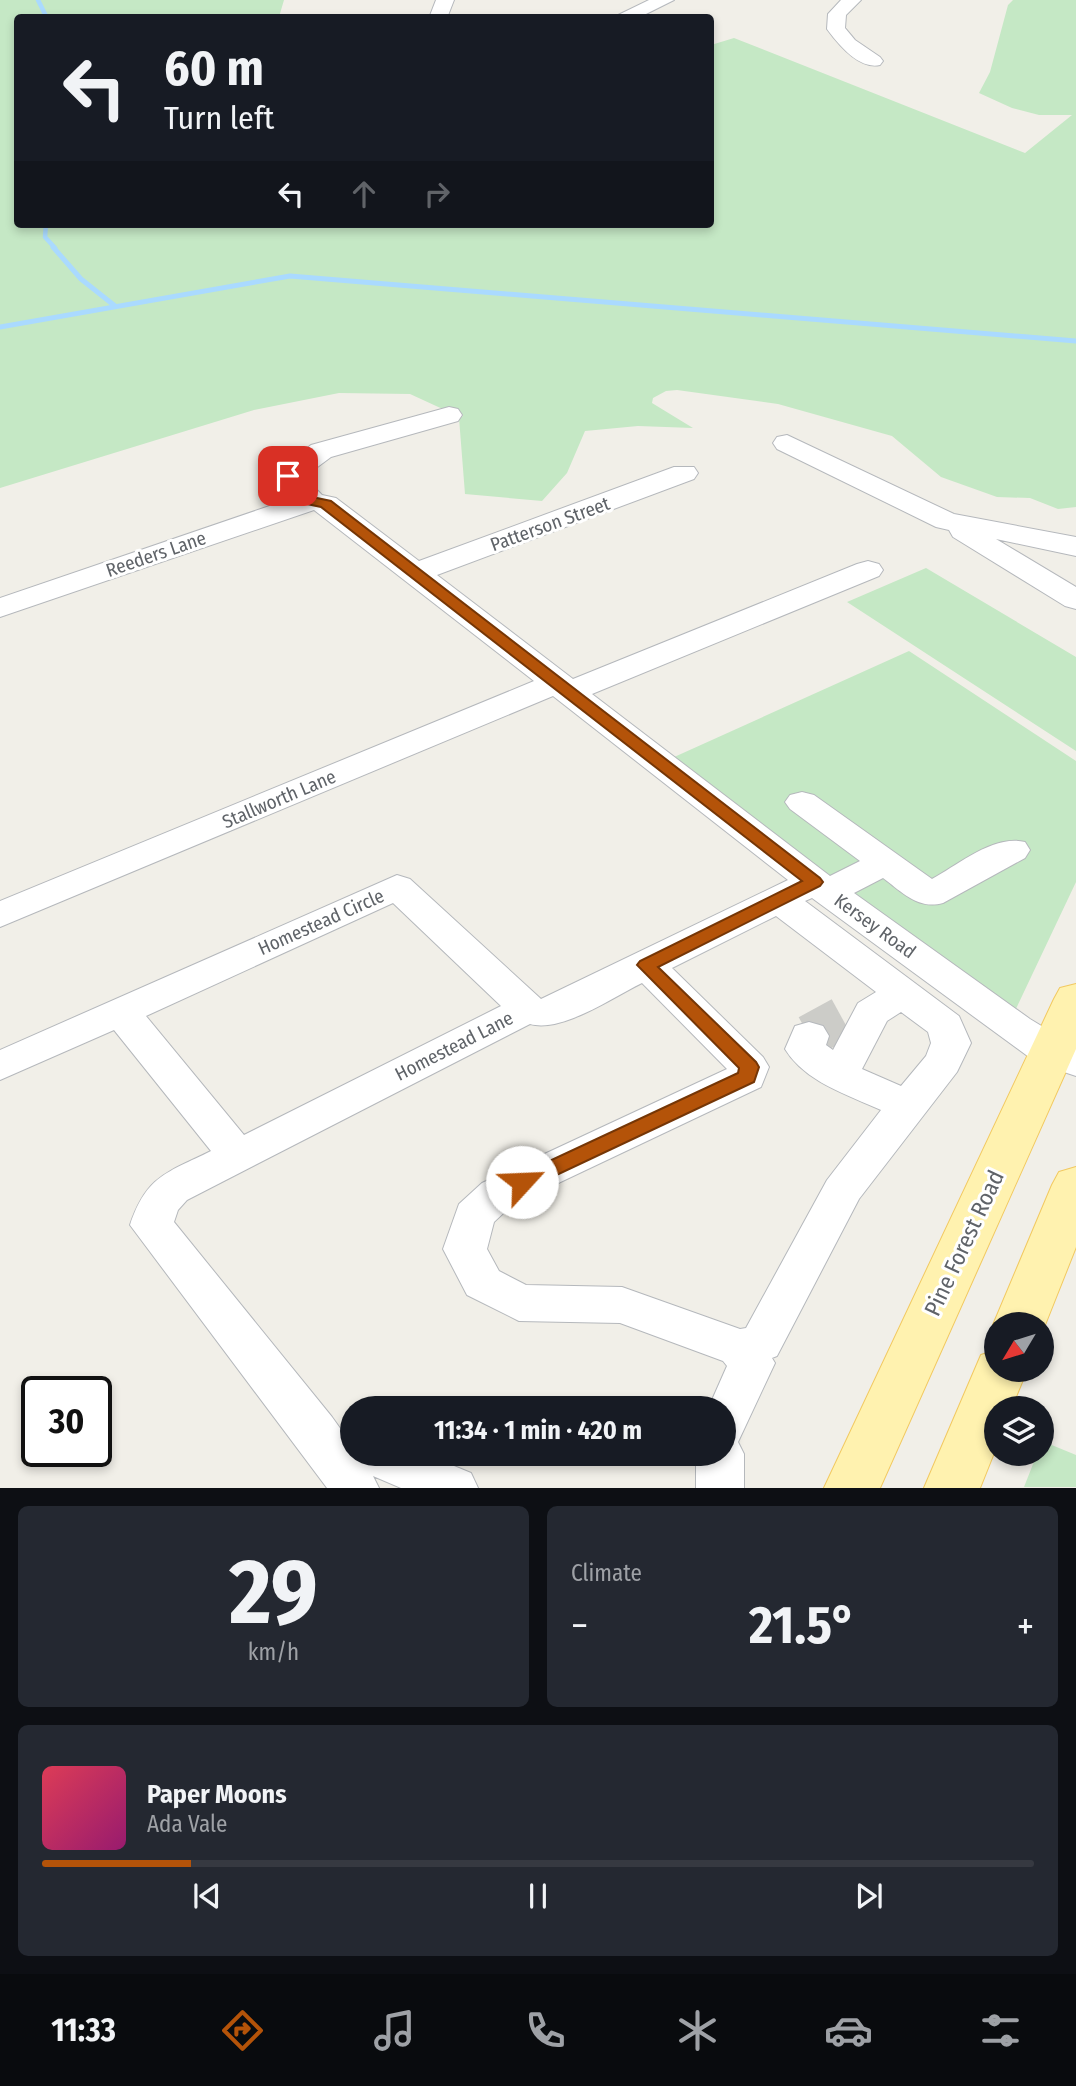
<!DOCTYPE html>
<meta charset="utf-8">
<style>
body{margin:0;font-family:"Fira Sans Condensed",sans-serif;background:#242831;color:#f1f3f6;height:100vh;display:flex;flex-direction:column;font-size:26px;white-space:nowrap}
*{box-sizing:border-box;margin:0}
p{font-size:23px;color:#9ea1a6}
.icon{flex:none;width:38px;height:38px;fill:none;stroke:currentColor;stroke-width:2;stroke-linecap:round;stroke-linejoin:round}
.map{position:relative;height:1488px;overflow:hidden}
.details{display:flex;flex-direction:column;gap:18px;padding:18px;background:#0d0f14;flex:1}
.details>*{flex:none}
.hud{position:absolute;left:14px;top:14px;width:700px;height:214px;border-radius:7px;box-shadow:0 4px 10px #0003;background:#171b24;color:#f1f3f6;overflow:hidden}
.needle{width:46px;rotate:232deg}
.buttons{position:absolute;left:984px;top:1312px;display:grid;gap:14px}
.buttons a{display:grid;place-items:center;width:70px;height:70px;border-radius:50%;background:#171b24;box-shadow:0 4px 10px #0003;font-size:35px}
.speed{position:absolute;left:21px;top:1376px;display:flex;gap:14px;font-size:35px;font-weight:700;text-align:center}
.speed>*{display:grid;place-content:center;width:91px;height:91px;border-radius:50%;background:#171b24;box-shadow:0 4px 10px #0003;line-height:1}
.speed .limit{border:4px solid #111;border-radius:10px;background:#fff;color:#111}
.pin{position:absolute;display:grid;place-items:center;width:60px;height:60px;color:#fff;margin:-30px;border-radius:14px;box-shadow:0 4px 10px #0006}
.me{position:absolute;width:77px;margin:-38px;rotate:65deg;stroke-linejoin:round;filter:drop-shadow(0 0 5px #0008)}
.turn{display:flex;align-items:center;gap:24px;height:147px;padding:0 35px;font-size:32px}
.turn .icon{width:91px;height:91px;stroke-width:2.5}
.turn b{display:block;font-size:49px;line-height:60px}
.lanes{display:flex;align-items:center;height:66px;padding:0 35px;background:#0003;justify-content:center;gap:35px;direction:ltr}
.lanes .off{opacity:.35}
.big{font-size:52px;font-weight:700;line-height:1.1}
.details .card{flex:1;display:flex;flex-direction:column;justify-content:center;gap:10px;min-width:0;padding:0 24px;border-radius:10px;background:#242831}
.details .dial{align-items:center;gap:0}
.dial b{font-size:91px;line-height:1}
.song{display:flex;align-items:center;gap:21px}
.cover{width:84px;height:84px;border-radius:10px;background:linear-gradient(135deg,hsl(350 70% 55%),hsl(320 70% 35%))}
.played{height:7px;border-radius:4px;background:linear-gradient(90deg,#b45309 15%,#363941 15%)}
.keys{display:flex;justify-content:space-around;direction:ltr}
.heat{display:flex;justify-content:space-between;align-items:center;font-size:38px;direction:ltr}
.details .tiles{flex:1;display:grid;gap:18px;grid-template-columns:1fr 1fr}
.card:last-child{grid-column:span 2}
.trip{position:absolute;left:340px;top:1396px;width:396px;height:70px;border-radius:35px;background:#171b24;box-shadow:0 4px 10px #0003;font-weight:700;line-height:70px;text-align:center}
.dock{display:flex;height:112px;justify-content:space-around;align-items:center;background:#090b0e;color:#9ea1a6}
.dock .icon{width:49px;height:49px}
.dock .active{color:#b45309}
.dock b{font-size:32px;color:#f1f3f6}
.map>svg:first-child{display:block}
.green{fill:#c5e8c5}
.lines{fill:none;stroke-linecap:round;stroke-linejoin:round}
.stream-far1{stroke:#aadaff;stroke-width:4.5}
.stream{stroke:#aadaff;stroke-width:5}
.minor-tunnel{stroke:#ccccc8;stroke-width:43;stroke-dasharray:43 21;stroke-linecap:butt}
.minor-casing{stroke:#b5b8bc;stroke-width:2}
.major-casing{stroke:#f2c960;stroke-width:2}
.minor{fill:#fff;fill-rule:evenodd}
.major{fill:#fff2af;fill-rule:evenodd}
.route{fill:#b45309;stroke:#753606;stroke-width:2}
.labels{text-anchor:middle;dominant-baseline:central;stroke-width:6;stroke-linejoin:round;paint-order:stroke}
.street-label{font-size:19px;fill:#5f6368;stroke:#fff}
.near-street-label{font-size:23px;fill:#5f6368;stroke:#fff}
</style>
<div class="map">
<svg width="1076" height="1488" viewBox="0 0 1076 1488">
<rect width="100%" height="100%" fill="#f1efe8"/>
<path class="green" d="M0 0H284L279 17 18 18V224H710L711 45 734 38 1025 153 1072 115H1039L1012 108 979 93 990 72 1008 5 1013 0H1076V507L1058 509 1030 498 997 497 941 477 892 436 778 404 677 390 666 391 653 398 652 403 693 428 638 426 585 431 567 473 542 501 465 494 459 418 463 416 455 409 447 411 410 394 339 393 254 410 0 488Z
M926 568 1076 657V751L847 602Z
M909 651 1076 761V882L1014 1013 825 876 672 758Z
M1042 1441 1076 1455V1487H1024L1037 1454H1041Z"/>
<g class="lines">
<path class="stream-far1" d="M38 0 47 18
M46 224 45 237 55 248"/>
<path class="stream" d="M53 247 81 279 115 306
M0 327 290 276 1076 341"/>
<path class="minor-tunnel" d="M809 1036 842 1018"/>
<defs>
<path id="minor" d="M436 0H454L447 18H429Z
M649 0H674L638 18H612Z
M841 0H861L846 15 845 28 855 40 880 57 883 61 880 65C859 70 838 44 827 29L828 14Z
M449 407 458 409 462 415 458 421 331 457 304 477 322 495 336 498 419 561 674 467H694L698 473 694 479 437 575 573 679 857 564 868 561 879 564 883 570 879 576 592 694 830 876 860 861 790 809 785 802 790 795 802 792 814 795 932 879C958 865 994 834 1025 842L1030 850 1025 858 943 903C918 910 902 892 883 878L854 893 1030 1019 1076 1047V1076L1037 1063 812 898 805 901 959 1016 971 1043 957 1072 859 1199 777 1356 772 1358 775 1363 738 1442 744 1454V1488H696V1454H723V1409H708L727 1366 723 1361 620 1323 519 1321 467 1295 443 1249 459 1204 482 1183 727 1069 642 983C613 997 562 1033 530 1024L187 1200 178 1210 174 1222 332 1417 352 1445V1454H425L471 1473 478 1488H401L373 1476 379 1488H327L130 1225C147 1175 167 1173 211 1151L114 1030 0 1080V1050L397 875 410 879 541 999 788 880 553 696 0 927V901L534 681 314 510 0 617V598L293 498 274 476 311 445ZM393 903 501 1006 244 1135 146 1016ZM776 916 876 992 858 1003 833 1050 826 1045 829 1036 823 1026 809 1022 795 1026 785 1049C805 1082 848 1095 881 1110L827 1180 746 1328 740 1329 622 1287 526 1285 499 1271 487 1249 494 1222 512 1205 761 1087 769 1067 763 1057 672 968ZM901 1012 928 1032 931 1043 926 1056 901 1086 862 1069 887 1021Z
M787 435 954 514 1076 537V556L996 539 1076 587V609L1065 606 953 537 949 530 936 527 777 449 773 443 777 437Z"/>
<path id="major" d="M1076 984V1049L880 1488H824L1054 999 1060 988Z
M1076 1167V1247L1045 1325 1041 1332V1325H996V1331L993 1325 1052 1185 1059 1172Z
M996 1350V1370H1027L1011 1409H996V1448L980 1488H924L981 1355Z"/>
</defs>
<use href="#minor" class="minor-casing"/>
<use href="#major" class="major-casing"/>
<use href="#minor" class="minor"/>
<use href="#major" class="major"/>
</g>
<path class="route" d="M284 473H293L317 498 331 501 820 878 823 882 820 886 658 967 756 1062 759 1067 754 1082 529 1188H515L512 1182 515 1177 738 1073 739 1068 637 965 640 961 802 881 321 507 307 504 284 479Z"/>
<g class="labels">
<g class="street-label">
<text transform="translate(550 524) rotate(-20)">Patterson Street</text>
<text transform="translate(156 554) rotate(-19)">Reeders Lane</text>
<text transform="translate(279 799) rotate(-23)">Stallworth Lane</text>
<text transform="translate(321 922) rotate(-24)">Homestead Circle</text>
<text transform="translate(875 926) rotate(36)">Kersey Road</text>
<text transform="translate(454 1046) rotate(-27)">Homestead Lane</text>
</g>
<g class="near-street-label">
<text transform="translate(964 1243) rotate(-65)">Pine Forest Road</text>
</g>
</g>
</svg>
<div class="buttons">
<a><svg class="needle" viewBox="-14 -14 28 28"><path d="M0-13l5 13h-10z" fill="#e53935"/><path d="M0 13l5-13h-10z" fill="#9ea1a6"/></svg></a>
<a><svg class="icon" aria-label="layers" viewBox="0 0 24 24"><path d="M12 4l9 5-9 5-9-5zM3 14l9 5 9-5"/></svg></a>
</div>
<div class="speed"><div class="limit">30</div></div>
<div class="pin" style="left:288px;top:476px;background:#d93025"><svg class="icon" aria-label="arrive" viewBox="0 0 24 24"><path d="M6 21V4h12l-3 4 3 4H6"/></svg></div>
<svg class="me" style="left:522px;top:1182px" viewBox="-20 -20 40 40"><circle r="19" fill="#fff"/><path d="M0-13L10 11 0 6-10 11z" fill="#b45309"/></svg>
<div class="trip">11:34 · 1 min · 420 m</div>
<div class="hud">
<div class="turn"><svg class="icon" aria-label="left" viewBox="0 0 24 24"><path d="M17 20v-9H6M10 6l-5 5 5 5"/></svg><div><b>60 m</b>Turn left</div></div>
<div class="lanes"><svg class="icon" aria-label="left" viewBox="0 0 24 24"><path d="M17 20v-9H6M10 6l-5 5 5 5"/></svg><svg class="icon off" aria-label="ahead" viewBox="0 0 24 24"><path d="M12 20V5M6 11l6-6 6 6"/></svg><svg class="icon off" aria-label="right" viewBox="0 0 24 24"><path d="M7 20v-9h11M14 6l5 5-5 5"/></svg></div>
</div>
</div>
<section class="details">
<div class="tiles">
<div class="card dial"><b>29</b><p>km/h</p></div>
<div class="card"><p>Climate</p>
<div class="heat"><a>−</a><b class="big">21.5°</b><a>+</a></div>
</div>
<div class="card">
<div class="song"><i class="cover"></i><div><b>Paper Moons</b><p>Ada Vale</p></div></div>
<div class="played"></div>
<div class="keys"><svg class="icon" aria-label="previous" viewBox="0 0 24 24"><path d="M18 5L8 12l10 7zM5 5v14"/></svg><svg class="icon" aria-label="pause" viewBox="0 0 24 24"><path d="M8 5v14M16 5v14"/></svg><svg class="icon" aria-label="next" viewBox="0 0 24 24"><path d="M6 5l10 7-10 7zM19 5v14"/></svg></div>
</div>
</div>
</section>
<nav class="dock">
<b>11:33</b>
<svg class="icon active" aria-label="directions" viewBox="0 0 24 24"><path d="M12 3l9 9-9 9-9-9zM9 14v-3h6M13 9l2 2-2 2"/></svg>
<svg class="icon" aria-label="music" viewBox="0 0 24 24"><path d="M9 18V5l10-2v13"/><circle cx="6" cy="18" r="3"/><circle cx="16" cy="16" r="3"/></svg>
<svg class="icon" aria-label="phone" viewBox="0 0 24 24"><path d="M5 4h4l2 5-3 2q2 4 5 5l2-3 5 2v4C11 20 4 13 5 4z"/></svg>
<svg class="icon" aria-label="climate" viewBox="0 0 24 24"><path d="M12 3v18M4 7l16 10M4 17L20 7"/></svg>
<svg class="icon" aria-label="car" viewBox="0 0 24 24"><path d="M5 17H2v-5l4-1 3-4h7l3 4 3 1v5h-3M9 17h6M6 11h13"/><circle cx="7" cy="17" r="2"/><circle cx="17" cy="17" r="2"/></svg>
<svg class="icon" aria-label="filters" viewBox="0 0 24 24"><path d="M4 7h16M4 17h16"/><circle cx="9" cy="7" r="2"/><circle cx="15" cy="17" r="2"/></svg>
</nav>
